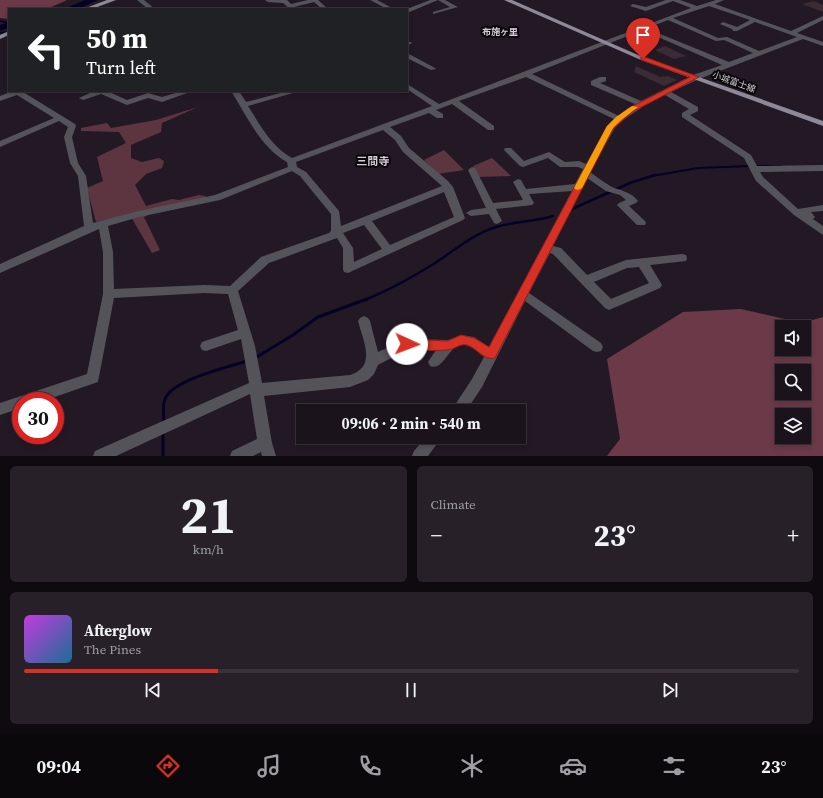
<!DOCTYPE html>
<meta charset="utf-8">
<style>
body{margin:0;font-family:"Source Serif 4","Noto Sans JP",serif;background:#272029;color:#f1f3f6;height:100vh;display:flex;flex-direction:column;font-size:15px;white-space:nowrap}
*{box-sizing:border-box;margin:0}
p{font-size:13px;color:#9f9ea3}
.icon{flex:none;width:22px;height:22px;fill:none;stroke:currentColor;stroke-width:2;stroke-linecap:round;stroke-linejoin:round}
.map{position:relative;height:456px;overflow:hidden}
.panel{display:flex;flex-direction:column;gap:10px;padding:10px;background:#0e0a0f;flex:1}
.panel>*{flex:none}
.banner{position:absolute;left:8px;top:8px;width:400px;height:84px;border-radius:0px;box-shadow:0 2px 6px #0003,0 0 0 1px #38323b;background:#202124;color:#fff;overflow:hidden}
.fabs{position:absolute;left:775px;top:320px;display:grid;gap:8px}
.fabs a{display:grid;place-items:center;width:36px;height:36px;border-radius:0px;background:#1a131c;box-shadow:0 2px 6px #0003,0 0 0 1px #38323b;font-size:20px}
.speed{position:absolute;left:12px;top:392px;display:flex;gap:8px;font-size:20px;font-weight:700;text-align:center}
.speed>*{display:grid;place-content:center;width:52px;height:52px;border-radius:50%;background:#1a131c;box-shadow:0 2px 6px #0003,0 0 0 1px #38323b;line-height:1}
.speed .limit{border:6px solid #d22;background:#fff;color:#111}
.pin{position:absolute;display:grid;place-items:center;width:34px;height:34px;color:#fff;margin:-41px -17px;border-radius:50% 50% 50% 0;rotate:-45deg;box-shadow:0 0 4px #0007}
.pin .icon{rotate:45deg}
.me{position:absolute;width:44px;margin:-22px;rotate:92deg;stroke-linejoin:round;filter:drop-shadow(0 0 3px #0008)}
.turn{display:flex;align-items:center;gap:14px;height:84px;padding:0 12px;font-size:18px}
.turn .icon{width:52px;height:52px;stroke-width:2.5}
.turn b{display:block;font-size:28px;line-height:34px}
.big{font-size:30px;font-weight:700;line-height:1.1}
.panel .tile{flex:1;display:flex;flex-direction:column;justify-content:center;gap:6px;min-width:0;padding:0 14px;border-radius:6px;background:#272029}
.panel .dial{align-items:center;gap:0}
.dial b{font-size:52px;line-height:1}
.song{display:flex;align-items:center;gap:12px}
.cover{width:48px;height:48px;border-radius:6px;background:linear-gradient(135deg,hsl(290 70% 55%),hsl(200 70% 35%))}
.played{height:4px;border-radius:2px;background:linear-gradient(90deg,#d93025 25%,#38323b 25%)}
.keys{display:flex;justify-content:space-around;direction:ltr}
.heat{display:flex;justify-content:space-between;align-items:center;font-size:22px;direction:ltr}
.panel .tiles{flex:1;display:grid;gap:10px;grid-template-columns:1fr 1fr}
.tile:last-child{grid-column:span 2}
.trip{position:absolute;left:296px;top:404px;width:230px;height:40px;border-radius:0px;background:#1a131c;box-shadow:0 2px 6px #0003,0 0 0 1px #38323b;font-weight:700;line-height:40px;text-align:center}
.menu{display:flex;height:64px;justify-content:space-around;align-items:center;background:#0a080b;color:#9f9ea3}
.menu .icon{width:28px;height:28px}
.menu .current{color:#d93025}
.menu b{font-size:18px;color:#f1f3f6}
.map>svg:first-child{display:block}
.green{fill:#5d3540}
.forest{fill:#6b3947;fill-rule:evenodd}
.lines{fill:none;stroke-linecap:round;stroke-linejoin:round}
.stream-far3{stroke:#050225;stroke-width:1.5}
.stream-far2{stroke:#050225;stroke-width:2}
.stream-far1{stroke:#050225;stroke-width:2.5}
.stream{stroke:#050225;stroke-width:3}
.river{fill:#050225;fill-rule:evenodd}
.building{fill:#3a2b34}
.minor{fill:#55535a;fill-rule:evenodd}
.major{fill:#8d8998;fill-rule:evenodd}
.route{fill:#d93025;stroke:#8d1f18}
.slow{fill:#f59e0b}
.labels{text-anchor:middle;dominant-baseline:central;stroke-width:4;stroke-linejoin:round;paint-order:stroke}
.far-neighbourhood-label{font-size:9px;font-weight:bold;fill:#d5ced7;stroke:#0a060a}
.far-street-label{font-size:9px;fill:#d5ced7;stroke:#0a060a}
.neighbourhood-label{font-size:11px;font-weight:bold;fill:#d5ced7;stroke:#0a060a}
</style>
<div class="map">
<svg width="823" height="456" viewBox="0 0 823 456">
<rect width="100%" height="100%" fill="#231925"/>
<path class="green" d="M198 107 162 123 161 132 131 145V158L142 162 159 158 164 161 162 168 146 174 135 185 146 206 172 199 179 200 199 195 206 196 201 201 162 208 144 217 160 250 152 253 130 215 96 222 87 188 103 181 97 157 126 143 119 132 81 131V128L107 123 111 128 156 120Z
M444 150 464 170 438 174 424 160Z
M492 158 511 176 478 177 473 166Z"/>
<path class="forest" d="M0 0H67L47 9H9V19L0 18Z
M741 309 802 323 823 317V456H607L620 439 607 359 683 312ZM782 327H804V349H782ZM782 371H804V393H782ZM782 415H804V437H782Z"/>
<g class="lines">
<path class="stream-far3" d="M0 21 9 23
M0 33 6 32"/>
<path class="stream-far2" d="M755 166H782
M652 176 698 168 750 166"/>
<path class="stream-far1" d="M572 209 630 183 655 175
M365 300C389 290 413 277 435 263 455 250 473 234 496 227 514 221 534 222 553 216"/>
<path class="stream" d="M255 358 293 335 318 317 367 299
M164 424C164 416 162 407 165 399 172 380 228 367 247 361
M163 433V456"/>
<path class="river" d="M85 0H98L78 9H64Z
M9 22V28L0 31V25Z"/>
</g>
<path class="building" d="M813 1 823 5V12L802 4Z
M665 46 686 56 674 59 655 50Z
M636 66 660 77 668 76 677 80 664 86 634 72Z"/>
<g class="lines">
<path class="minor" d="M137 0H144L155 9H148Z
M265 0H287L291 4 308 0H318L328 9H322L314 2 294 7 296 9H290L283 3 268 2Z
M370 0H377L394 9H387Z
M430 0H438L407 13V9Z
M438 0H445L458 7 433 14V12L450 7Z
M666 0H680L697 6 716 0H724L715 4 791 31 823 16V20L797 33 823 42V46L803 39 699 79 671 92 698 107V111L690 115 751 155 757 166 823 165V171L760 172 763 177 798 209 823 205V211L811 212 815 217 813 219 823 226V235L794 215 756 181 744 158 682 117V113L689 109 665 95 644 106 617 124 590 172C597 177 605 183 612 187 622 191 631 192 638 201L636 203 629 206 645 221 646 223 645 225H637L617 205 619 203 626 200 620 195 606 191 587 178 553 246 561 248 587 275 626 260 682 254 686 255 687 258 686 261 650 265 662 285 660 288 609 310 605 308 553 254 550 253 529 293 601 343 603 347 601 351 597 352 593 351 525 301 482 387 466 411H451L472 379 484 357C479 353 474 348 468 346 449 338 446 372 430 366L428 362 436 350 408 349 378 365 374 374 368 380 350 387 264 396 272 443 276 456H262L261 452 253 456H230L232 451 257 439 250 394 116 456H93L95 451 249 383 241 339 206 351 202 350 200 346 202 342 238 330 228 294 204 293 114 298 98 382 43 401H21V408L0 415V403L87 374 103 294V252L99 229 0 273V264L84 226 78 176 70 163 64 137 68 127 59 121 0 147V141L54 118 17 95 0 101V96L13 91H24L23 92 75 124 76 126 72 137 78 163 86 176 93 223 139 211 215 195 288 167 287 162C260 147 247 116 231 91H239L246 102 288 91H300L248 106C260 125 272 147 292 158L432 106 407 89V84L439 104 691 8 673 1 646 11 630 6 633 4 646 7ZM709 6 750 20 737 27 723 22 720 24 732 29 733 31H737L755 22 797 37 759 51 727 37 718 38 673 18ZM668 20 716 41 724 40 753 53 729 62 660 34H656V36L722 65 693 75 641 101 600 83 606 81V77H600L591 81V85L635 104 619 116 532 74ZM526 77 614 119 610 123 586 164 579 161 565 162 549 152 524 161 511 148H505L504 150 520 166 523 167 548 158 560 167H578L583 169 575 184 526 189 521 180 518 179 513 182 523 200 493 203 475 168 472 167 468 170 486 208 471 210 466 213 471 216 489 214 494 223 497 224 502 221 496 209 532 205 534 203 529 194 572 191 489 347 474 337 461 335 448 340 407 339 378 352 370 321 368 318 364 316 360 318 358 321C363 340 377 367 350 375L262 383 255 346 238 291 269 263 337 238 343 248V269L344 272 348 273 463 220 465 218 453 187 448 181 409 148 401 136 390 127 429 113 437 118H443V114L436 110 452 104 488 130H494V126L459 101ZM383 130 395 140 403 152 442 186 341 226 339 211 306 172 297 167 296 162ZM292 171 300 176 331 214V231L329 233 261 257 230 286 204 285 114 289 113 252 108 226 139 217 220 200ZM444 192 454 217 390 245 372 221ZM364 225 382 249 354 262 353 248 343 233ZM639 267 649 283 611 299 594 282 627 268Z
M407 42H411L412 43 407 46Z
M407 53 435 68 436 69 431 70 407 58Z
M94 91H107L127 100 148 93 162 97 182 91H193L162 102 148 98 127 105 101 94 83 100 79 98Z
M426 437H442L428 456H412L414 451Z"/>
<path class="major" d="M107 0H116L92 9H83Z
M504 0H512L645 58 823 121V126L641 60Z
M9 31V35L0 39V35Z"/>
</g>
<path class="route" d="M641 57H645L699 77 632 112 613 129 495 358C484 361 477 348 467 345 460 343 454 350 446 350 434 351 415 351 403 347L401 344 403 341 407 339 448 341 461 335 474 338 489 347 607 126 627 109 690 77 641 60Z"/>
<path class="slow" d="M632 106 638 107 621 120 613 128 582 188 578 190 575 189 574 188 607 126 616 117Z"/>
<g class="labels">
<g class="far-neighbourhood-label">
<text x="500" y="32">布施ヶ里</text>
</g>
<g class="far-street-label">
<text transform="translate(734 82) rotate(20)">小城富士線</text>
</g>
<g class="neighbourhood-label">
<text x="373" y="161">三間寺</text>
</g>
</g>
</svg>
<div class="fabs">
<a><svg class="icon" aria-label="sound" viewBox="0 0 24 24"><path d="M4 9h4l5-4v14l-5-4H4zM17 9q2 3 0 6"/></svg></a>
<a><svg class="icon" aria-label="search" viewBox="0 0 24 24"><circle cx="10" cy="10" r="6"/><path d="M15 15l6 6"/></svg></a>
<a><svg class="icon" aria-label="layers" viewBox="0 0 24 24"><path d="M12 4l9 5-9 5-9-5zM3 14l9 5 9-5"/></svg></a>
</div>
<div class="speed"><div class="limit">30</div></div>
<div class="pin" style="left:643px;top:59px;background:#d93025"><svg class="icon" aria-label="arrive" viewBox="0 0 24 24"><path d="M6 21V4h12l-3 4 3 4H6"/></svg></div>
<svg class="me" style="left:407px;top:344px" viewBox="-20 -20 40 40"><circle r="19" fill="#fff"/><path d="M0-13L10 11 0 6-10 11z" fill="#d93025"/></svg>
<div class="trip">09:06 · 2 min · 540 m</div>
<div class="banner">
<div class="turn"><svg class="icon" aria-label="left" viewBox="0 0 24 24"><path d="M17 20v-9H6M10 6l-5 5 5 5"/></svg><div><b>50 m</b>Turn left</div></div>
</div>
</div>
<section class="panel">
<div class="tiles">
<div class="tile dial"><b>21</b><p>km/h</p></div>
<div class="tile"><p>Climate</p>
<div class="heat"><a>−</a><b class="big">23°</b><a>+</a></div>
</div>
<div class="tile">
<div class="song"><i class="cover"></i><div><b>Afterglow</b><p>The Pines</p></div></div>
<div class="played"></div>
<div class="keys"><svg class="icon" aria-label="previous" viewBox="0 0 24 24"><path d="M18 5L8 12l10 7zM5 5v14"/></svg><svg class="icon" aria-label="pause" viewBox="0 0 24 24"><path d="M8 5v14M16 5v14"/></svg><svg class="icon" aria-label="next" viewBox="0 0 24 24"><path d="M6 5l10 7-10 7zM19 5v14"/></svg></div>
</div>
</div>
</section>
<nav class="menu">
<b>09:04</b>
<svg class="icon current" aria-label="directions" viewBox="0 0 24 24"><path d="M12 3l9 9-9 9-9-9zM9 14v-3h6M13 9l2 2-2 2"/></svg>
<svg class="icon" aria-label="music" viewBox="0 0 24 24"><path d="M9 18V5l10-2v13"/><circle cx="6" cy="18" r="3"/><circle cx="16" cy="16" r="3"/></svg>
<svg class="icon" aria-label="phone" viewBox="0 0 24 24"><path d="M5 4h4l2 5-3 2q2 4 5 5l2-3 5 2v4C11 20 4 13 5 4z"/></svg>
<svg class="icon" aria-label="climate" viewBox="0 0 24 24"><path d="M12 3v18M4 7l16 10M4 17L20 7"/></svg>
<svg class="icon" aria-label="car" viewBox="0 0 24 24"><path d="M5 17H2v-5l4-1 3-4h7l3 4 3 1v5h-3M9 17h6M6 11h13"/><circle cx="7" cy="17" r="2"/><circle cx="17" cy="17" r="2"/></svg>
<svg class="icon" aria-label="filters" viewBox="0 0 24 24"><path d="M4 7h16M4 17h16"/><circle cx="9" cy="7" r="2"/><circle cx="15" cy="17" r="2"/></svg>
<b>23°</b>
</nav>
